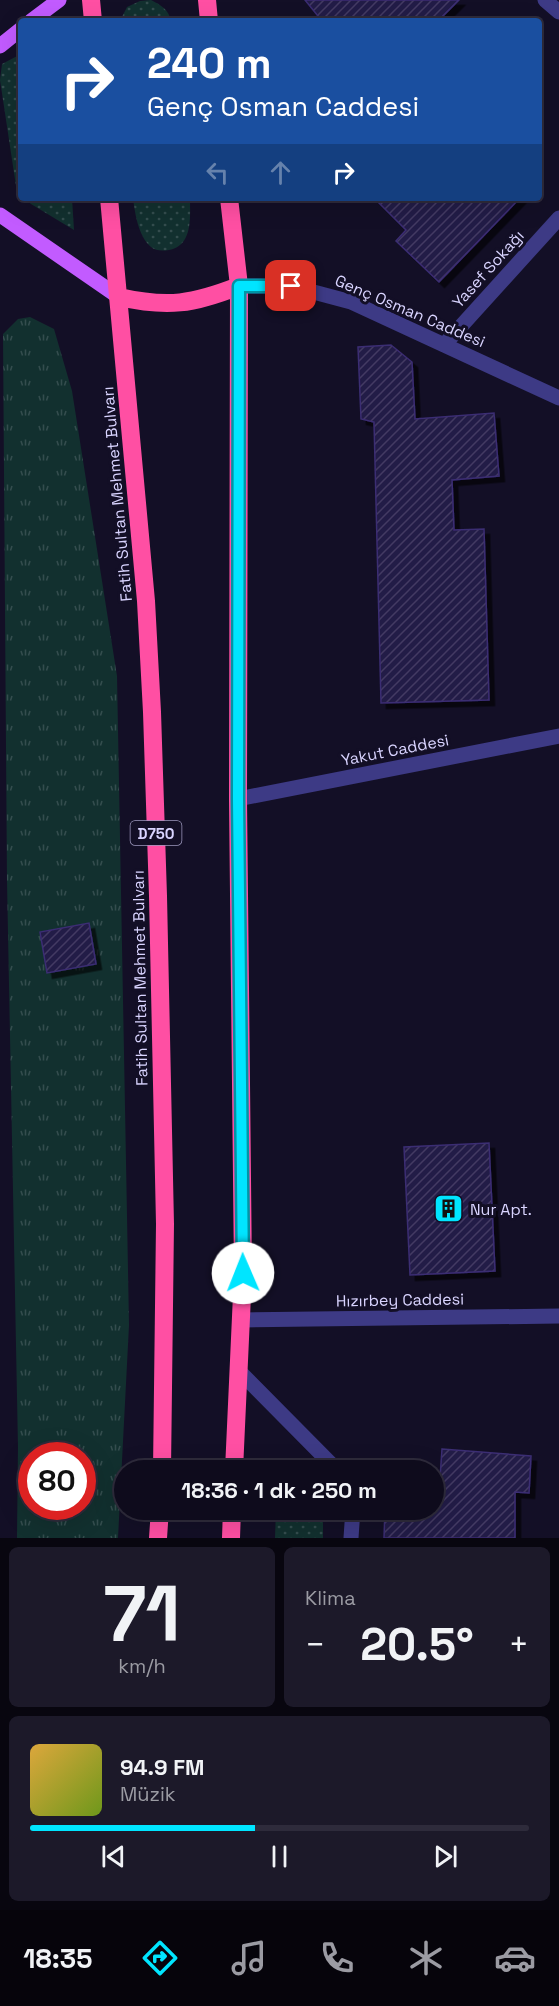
<!DOCTYPE html>
<html lang="tr">
<meta charset="utf-8">
<style>
body{margin:0;font-family:"Space Grotesk",sans-serif;background:#1c1929;color:#f1f3f6;height:100vh;display:flex;flex-direction:column;font-size:22px;white-space:nowrap}
*{box-sizing:border-box;margin:0}
p{font-size:20px;color:#9b9ba3}
.icon{flex:none;width:33px;height:33px;fill:none;stroke:currentColor;stroke-width:2;stroke-linecap:round;stroke-linejoin:round}
.map{position:relative;height:1538px;overflow:hidden}
.panel{display:flex;flex-direction:column;gap:9px;padding:9px;background:#08060f;flex:1}
.panel>*{flex:none}
.guide{position:absolute;left:18px;top:18px;width:524px;height:183px;border-radius:6px;box-shadow:0 6px 24px #0002,0 0 0 2px #2e2b3b;background:#1a4fa0;color:#fff;overflow:hidden}
.speed{position:absolute;left:18px;top:1442px;display:flex;gap:12px;font-size:30px;font-weight:700;text-align:center}
.speed>*{display:grid;place-content:center;width:78px;height:78px;border-radius:50%;background:#0e0b1c;box-shadow:0 6px 24px #0002,0 0 0 2px #2e2b3b;line-height:1}
.speed .limit{border:9px solid #d22;background:#fff;color:#111}
.pin{position:absolute;display:grid;place-items:center;width:51px;height:51px;color:#fff;margin:-26px;border-radius:12px;box-shadow:0 3px 9px #0006}
.me{position:absolute;width:66px;margin:-33px;rotate:359deg;stroke-linejoin:round;filter:drop-shadow(0 0 4px #0008)}
.turn{display:flex;align-items:center;gap:21px;height:126px;padding:0 30px;font-size:27px}
.turn .icon{width:78px;height:78px;stroke-width:2.5}
.turn b{display:block;font-size:42px;line-height:51px}
.lanes{display:flex;align-items:center;height:57px;padding:0 30px;background:#0003;justify-content:center;gap:30px;direction:ltr}
.lanes .off{opacity:.35}
.big{font-size:45px;font-weight:700;line-height:1.1}
.panel .widget{flex:1;display:flex;flex-direction:column;justify-content:center;gap:9px;min-width:0;padding:0 21px;border-radius:9px;background:#1c1929}
.panel .dial{align-items:center;gap:0}
.dial b{font-size:78px;line-height:1}
.song{display:flex;align-items:center;gap:18px}
.cover{width:72px;height:72px;border-radius:9px;background:linear-gradient(135deg,hsl(40 70% 55%),hsl(80 70% 35%))}
.played{height:6px;border-radius:3px;background:linear-gradient(90deg,#00e5ff 45%,#2e2b3b 45%)}
.keys{display:flex;justify-content:space-around;direction:ltr}
.heat{display:flex;justify-content:space-between;align-items:center;font-size:33px;direction:ltr}
.panel .tiles{flex:1;display:grid;gap:9px;grid-template-columns:1fr 1fr}
.widget:last-child{grid-column:span 2}
.trip{position:absolute;left:114px;top:1460px;width:330px;height:60px;border-radius:30px;background:#0e0b1c;box-shadow:0 6px 24px #0002,0 0 0 2px #2e2b3b;font-weight:700;line-height:60px;text-align:center}
.menu{display:flex;height:96px;justify-content:space-around;align-items:center;background:#06040b;color:#9b9ba3}
.menu .icon{width:42px;height:42px}
.menu .current{color:#00e5ff}
.menu b{font-size:27px;color:#f1f3f6}
.map>svg:first-child{display:block}
.grass{fill:url(#grass-dots)}
.park{fill:url(#park-tufts);fill-rule:evenodd}
.building{fill:url(#building-hatch);stroke:#3b2d73;stroke-width:1.5;filter:url(#shadow)}
.lines{fill:none;stroke-linecap:round;stroke-linejoin:round}
.minor{stroke:#3d3a85;stroke-width:15}
.major{stroke:#c25bff;stroke-width:15}
.highway{stroke:#ff4fa3;stroke-width:18}
.route-casing{stroke:#0095a6;stroke-width:15}
.route{stroke:#00e5ff;stroke-width:10}
.labels{text-anchor:middle;dominant-baseline:central;stroke-width:6;stroke-linejoin:round;paint-order:stroke}
.shield{fill:#130f26;stroke:#9e99be;stroke-width:1.5}
.shield-label{font-size:15px;font-weight:bold;fill:#d9d4ff}
.street-label{font-size:16px;fill:#d9d4ff;stroke:#130f26}
.poi-label{font-size:16px;fill:#d9d4ff;stroke:#130f26;text-anchor:start}
</style>
<div class="map">
<svg width="559" height="1538" viewBox="0 0 559 1538">
<defs>
<pattern id="grass-dots" width="8" height="8" patternUnits="userSpaceOnUse" patternTransform="scale(1.5)"><rect width="8" height="8" fill="#12302f"/><path d="M2 2h.1M6 6h.1" fill="none" stroke="#344d4e" stroke-width="1.8" stroke-linecap="round"/></pattern>
<pattern id="park-tufts" width="24" height="20" patternUnits="userSpaceOnUse" patternTransform="scale(1.5)"><rect width="24" height="20" fill="#12302f"/><path d="M3 7l-1-3M5 7V3M7 7l1-3M15 17l-1-3M17 17v-4M19 17l1-3" fill="none" stroke="#344d4e"/></pattern>
<pattern id="building-hatch" width="6" height="6" patternUnits="userSpaceOnUse" patternTransform="scale(1.5)"><rect width="6" height="6" fill="#241b47"/><path d="M-1 1l2-2M0 6l6-6M5 7l2-2" fill="none" stroke="#433b63"/></pattern>
<filter id="shadow"><feDropShadow dx="5.5" dy="5.5" stdDeviation="0" flood-color="#0009"/></filter>
</defs>
<rect width="100%" height="100%" fill="#130f26"/>
<path class="grass" d="M151 0C161 5 169 10 171 21H120L127 7 140 1Z
M21 54V195L16 186 0 80 2 64Z
M24 198H72L74 230 31 204Z
M133 198H190C190 217 193 246 169 250 162 251 156 251 151 247 138 236 135 213 133 198Z
M276 1509H323V1538H275Z"/>
<path class="park" d="M30 317 54 329 72 391 117 676 129 1325 118 1538H17L18 1447 7 881 3 334 18 319ZM32 1455H82V1506H32Z"/>
<path class="building" d="M305 0H459L438 21H322Z
M374 198H520L439 282 396 241 406 230Z
M391 345 412 362 415 419 494 413 499 476 452 480 454 530 484 529 489 700 381 703 374 422 361 419 358 347Z
M89 923 96 964 47 973 40 932Z
M489 1143 495 1271 410 1275 404 1147Z
M442 1449 531 1456 529 1493 515 1492V1538H384L385 1509 438 1508Z"/>
<g class="lines">
<path class="minor" d="M545 0 559 12
M239 286H291L351 302 559 398
M444 345 559 218
M238 799 559 736
M241 1320 559 1316
M238 1370 337 1470
M351 1538 353 1509"/>
<path class="major" d="M31 21 59 0
M0 46 21 29
M0 215 119 297"/>
<path class="highway" d="M91 0 93 21
M207 0 209 21
M109 198 146 601 152 712 158 896 165 1224 162 1470
M229 198 239 286 238 799 243 1273 234 1470
M119 297C168 308 193 304 239 286
M158 1538 160 1509
M231 1538 232 1509"/>
</g>
<g class="lines">
<defs>
<path id="route" d="M243 1273 238 799 239 286H291"/>
</defs>
<use href="#route" class="route-casing"/>
<use href="#route" class="route"/>
</g>
<defs>
<symbol id="building-square" viewBox="-11 -11 22 22"><rect x="-9" y="-9" width="18" height="18" rx="4" fill="#00e5ff" stroke="#130f26"/><path d="M-4-6H4V6H1V3H-1V6H-4ZM-2.5-4.3h1.7v1.8h-1.7ZM.8-4.3h1.7v1.8H.8ZM-2.5-1h1.7V.8h-1.7ZM.8-1h1.7V.8H.8Z" fill="#111"/></symbol>
</defs>
<g fill-rule="evenodd">
<use href="#building-square" x="432" y="1192" width="33" height="33"/>
</g>
<g class="labels">
<rect class="shield" x="130.5" y="821" width="51" height="24" rx="4.5"/>
<g class="shield-label">
<text x="156" y="833">D750</text>
</g>
<g class="street-label">
<text transform="translate(488 269) rotate(-48)">Yasef Sokağı</text>
<text transform="translate(410 311) rotate(23)">Genç Osman Caddesi</text>
<text transform="translate(117 494) rotate(-95)">Fatih Sultan Mehmet Bulvarı</text>
<text transform="translate(395 750) rotate(-11)">Yakut Caddesi</text>
<text transform="translate(140 978) rotate(-91)">Fatih Sultan Mehmet Bulvarı</text>
<text transform="translate(400 1300) rotate(-1)">Hızırbey Caddesi</text>
</g>
<g class="poi-label">
<text x="470" y="1209">Nur Apt.</text>
</g>
</g>
</svg>
<div class="speed"><div class="limit">80</div></div>
<div class="pin" style="left:291px;top:286px;background:#d93025"><svg class="icon" aria-label="arrive" viewBox="0 0 24 24"><path d="M6 21V4h12l-3 4 3 4H6"/></svg></div>
<svg class="me" style="left:243px;top:1273px" viewBox="-20 -20 40 40"><circle r="19" fill="#fff"/><path d="M0-13L10 11 0 6-10 11z" fill="#00e5ff"/></svg>
<div class="trip">18:36 · 1 dk · 250 m</div>
<div class="guide">
<div class="turn"><svg class="icon" aria-label="right" viewBox="0 0 24 24"><path d="M7 20v-9h11M14 6l5 5-5 5"/></svg><div><b>240 m</b>Genç Osman Caddesi</div></div>
<div class="lanes"><svg class="icon off" aria-label="left" viewBox="0 0 24 24"><path d="M17 20v-9H6M10 6l-5 5 5 5"/></svg><svg class="icon off" aria-label="ahead" viewBox="0 0 24 24"><path d="M12 20V5M6 11l6-6 6 6"/></svg><svg class="icon" aria-label="right" viewBox="0 0 24 24"><path d="M7 20v-9h11M14 6l5 5-5 5"/></svg></div>
</div>
</div>
<section class="panel">
<div class="tiles">
<div class="widget dial"><b>71</b><p>km/h</p></div>
<div class="widget"><p>Klima</p>
<div class="heat"><a>−</a><b class="big">20.5°</b><a>+</a></div>
</div>
<div class="widget">
<div class="song"><i class="cover"></i><div><b>94.9 FM</b><p>Müzik</p></div></div>
<div class="played"></div>
<div class="keys"><svg class="icon" aria-label="previous" viewBox="0 0 24 24"><path d="M18 5L8 12l10 7zM5 5v14"/></svg><svg class="icon" aria-label="pause" viewBox="0 0 24 24"><path d="M8 5v14M16 5v14"/></svg><svg class="icon" aria-label="next" viewBox="0 0 24 24"><path d="M6 5l10 7-10 7zM19 5v14"/></svg></div>
</div>
</div>
</section>
<nav class="menu">
<b>18:35</b>
<svg class="icon current" aria-label="directions" viewBox="0 0 24 24"><path d="M12 3l9 9-9 9-9-9zM9 14v-3h6M13 9l2 2-2 2"/></svg>
<svg class="icon" aria-label="music" viewBox="0 0 24 24"><path d="M9 18V5l10-2v13"/><circle cx="6" cy="18" r="3"/><circle cx="16" cy="16" r="3"/></svg>
<svg class="icon" aria-label="phone" viewBox="0 0 24 24"><path d="M5 4h4l2 5-3 2q2 4 5 5l2-3 5 2v4C11 20 4 13 5 4z"/></svg>
<svg class="icon" aria-label="climate" viewBox="0 0 24 24"><path d="M12 3v18M4 7l16 10M4 17L20 7"/></svg>
<svg class="icon" aria-label="car" viewBox="0 0 24 24"><path d="M5 17H2v-5l4-1 3-4h7l3 4 3 1v5h-3M9 17h6M6 11h13"/><circle cx="7" cy="17" r="2"/><circle cx="17" cy="17" r="2"/></svg>
</nav>
